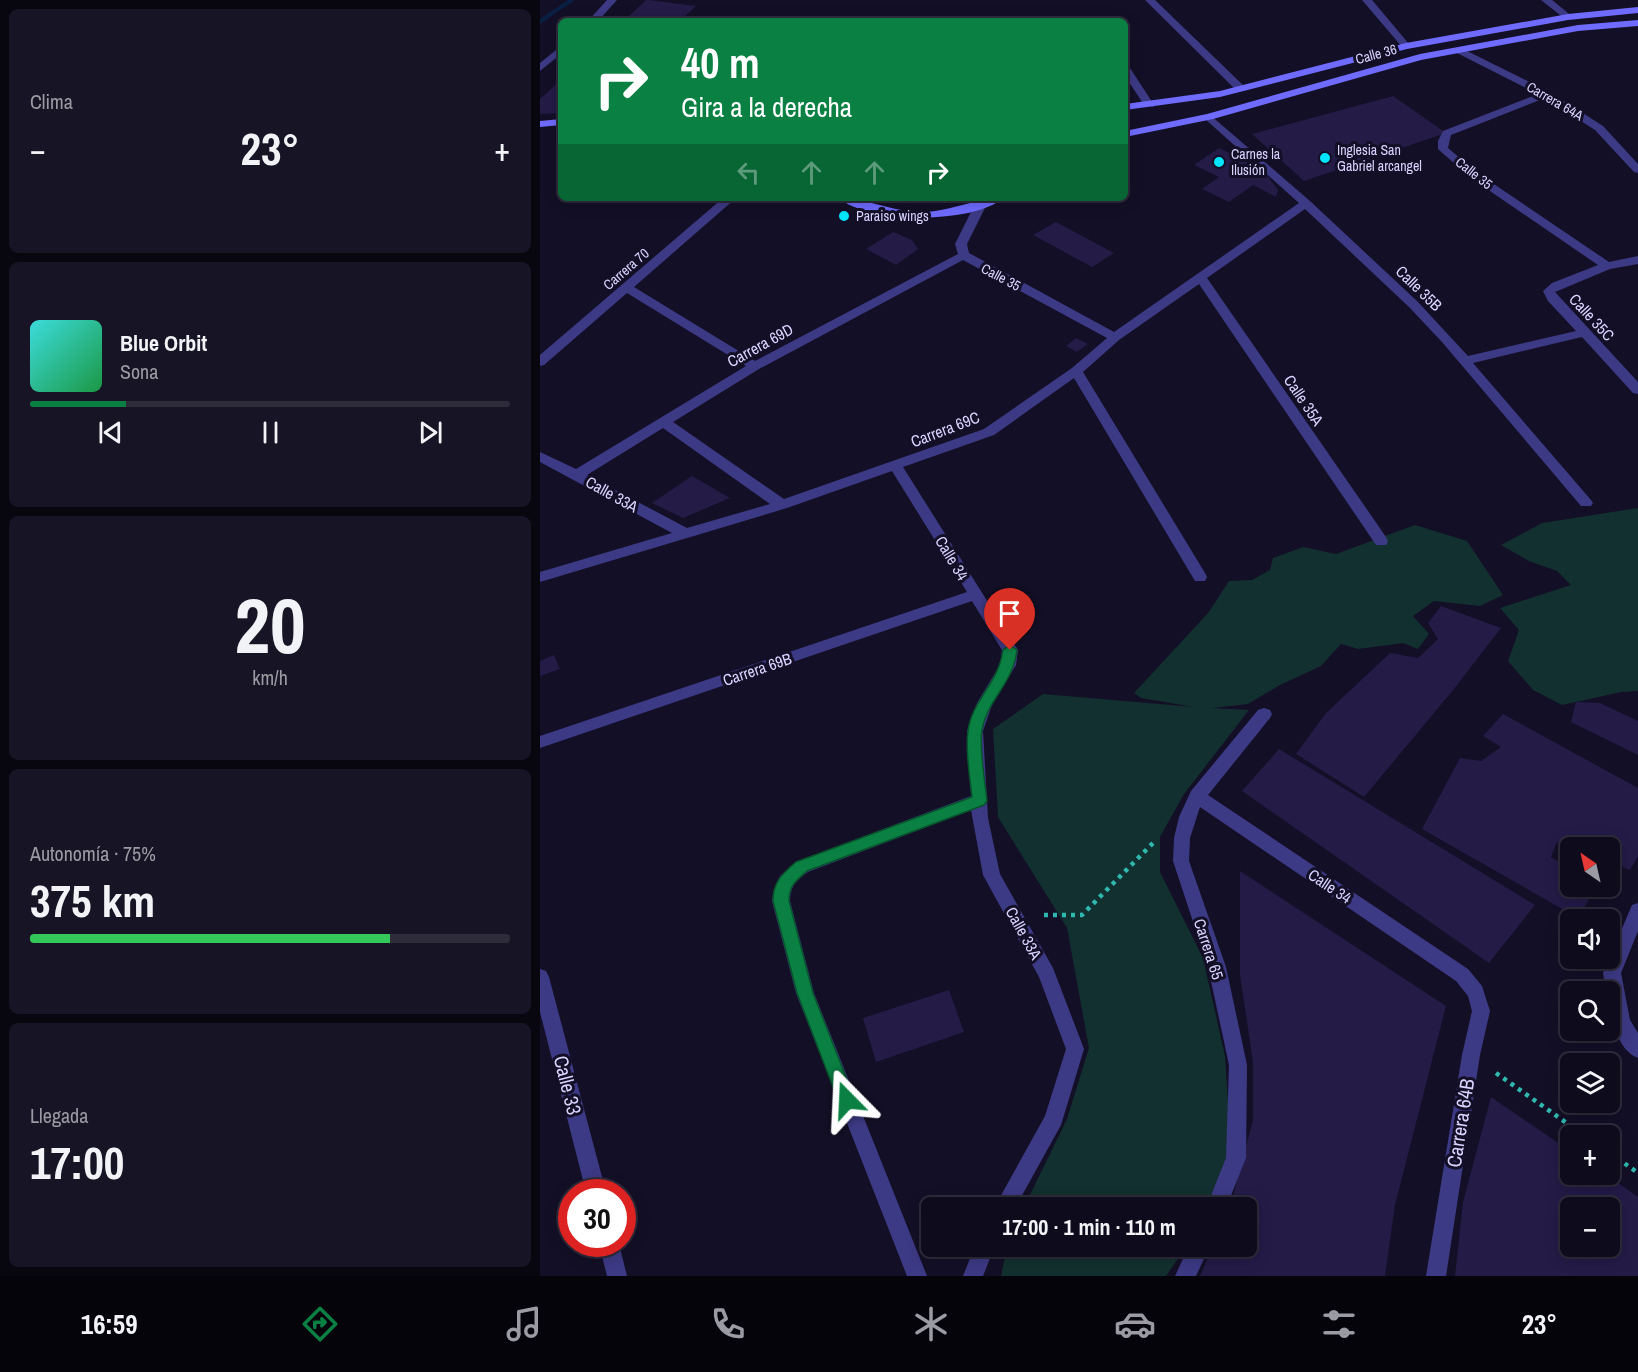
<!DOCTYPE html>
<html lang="es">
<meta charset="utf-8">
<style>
body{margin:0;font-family:"Archivo Narrow",sans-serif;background:#171425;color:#f1f3f6;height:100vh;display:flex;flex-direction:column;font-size:22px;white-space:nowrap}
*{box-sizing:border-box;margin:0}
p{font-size:20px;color:#9b9ba3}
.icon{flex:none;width:33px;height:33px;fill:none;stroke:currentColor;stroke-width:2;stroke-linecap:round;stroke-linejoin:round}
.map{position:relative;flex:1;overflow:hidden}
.details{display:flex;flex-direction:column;gap:9px;padding:9px;background:#08060f;width:540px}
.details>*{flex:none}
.banner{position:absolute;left:18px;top:18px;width:570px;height:183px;border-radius:9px;box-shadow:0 3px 15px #0003,0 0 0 2px #2e2b3b;background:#0b8043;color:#fff;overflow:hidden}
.needle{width:39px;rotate:326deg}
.buttons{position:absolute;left:1020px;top:837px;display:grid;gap:12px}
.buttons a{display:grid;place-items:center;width:60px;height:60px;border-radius:9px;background:#0e0b1c;box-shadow:0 3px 15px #0003,0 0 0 2px #2e2b3b;font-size:30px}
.speed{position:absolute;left:18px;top:1179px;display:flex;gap:12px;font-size:30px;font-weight:700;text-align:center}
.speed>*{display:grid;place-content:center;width:78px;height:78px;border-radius:50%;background:#0e0b1c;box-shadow:0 3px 15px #0003,0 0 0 2px #2e2b3b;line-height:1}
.speed .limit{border:9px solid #d22;background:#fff;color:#111}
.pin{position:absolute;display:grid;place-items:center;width:51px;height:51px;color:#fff;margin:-62px -26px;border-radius:50% 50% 50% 0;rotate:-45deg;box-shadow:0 0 6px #0007}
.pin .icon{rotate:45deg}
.me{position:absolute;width:66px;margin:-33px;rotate:339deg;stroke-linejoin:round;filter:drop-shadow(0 0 4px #0008)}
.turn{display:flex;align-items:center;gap:21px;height:126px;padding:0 24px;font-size:27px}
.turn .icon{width:78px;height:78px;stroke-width:2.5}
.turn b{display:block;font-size:42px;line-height:51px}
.lanes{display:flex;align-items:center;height:57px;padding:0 24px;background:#0003;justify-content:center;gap:30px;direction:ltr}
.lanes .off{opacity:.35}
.big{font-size:45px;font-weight:800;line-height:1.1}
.details .tile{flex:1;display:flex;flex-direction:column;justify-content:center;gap:9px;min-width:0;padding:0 21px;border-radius:9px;background:#171425}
.details .dial{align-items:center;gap:0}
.dial b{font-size:78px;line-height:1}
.song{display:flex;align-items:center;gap:18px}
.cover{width:72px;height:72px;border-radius:9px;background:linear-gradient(135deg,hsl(180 70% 55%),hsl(140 70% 35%))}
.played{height:6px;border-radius:3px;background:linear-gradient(90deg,#0b8043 20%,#2e2b3b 20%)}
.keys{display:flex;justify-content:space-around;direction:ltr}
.heat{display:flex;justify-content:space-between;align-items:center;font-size:33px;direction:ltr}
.charge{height:9px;border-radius:4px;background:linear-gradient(90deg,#34c759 75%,#2e2b3b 0)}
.trip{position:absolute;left:381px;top:1197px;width:336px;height:60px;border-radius:9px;background:#0e0b1c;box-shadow:0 3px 15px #0003,0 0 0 2px #2e2b3b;font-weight:800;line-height:60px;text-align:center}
.tab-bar{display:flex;height:96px;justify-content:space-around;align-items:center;background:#06040b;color:#9b9ba3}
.tab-bar .icon{width:42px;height:42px}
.tab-bar .current{color:#0b8043}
.tab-bar b{font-size:27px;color:#f1f3f6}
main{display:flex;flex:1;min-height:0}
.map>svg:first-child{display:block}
.green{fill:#12302f}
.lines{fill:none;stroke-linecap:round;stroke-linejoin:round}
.stream{fill:#0a1f44;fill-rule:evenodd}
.building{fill:#241b47;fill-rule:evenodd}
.path{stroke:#2fb8b0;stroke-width:4.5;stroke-dasharray:4 5;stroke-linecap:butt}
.street{fill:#3d3a85;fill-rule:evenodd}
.secondary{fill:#6f6bff;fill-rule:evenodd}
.route{fill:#0b8043;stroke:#07532c;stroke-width:1.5}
.poi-dot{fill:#00e5ff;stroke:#130f26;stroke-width:2}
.labels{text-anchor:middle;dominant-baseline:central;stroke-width:6;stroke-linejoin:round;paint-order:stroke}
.far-street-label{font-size:14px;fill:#d9d4ff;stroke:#130f26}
.far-poi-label{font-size:14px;fill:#d9d4ff;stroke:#130f26;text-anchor:start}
.street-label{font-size:16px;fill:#d9d4ff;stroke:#130f26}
.near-street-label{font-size:20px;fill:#d9d4ff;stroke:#130f26}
</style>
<main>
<section class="details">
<div class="tile"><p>Clima</p>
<div class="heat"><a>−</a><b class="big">23°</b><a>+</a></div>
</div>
<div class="tile">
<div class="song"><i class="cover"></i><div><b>Blue Orbit</b><p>Sona</p></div></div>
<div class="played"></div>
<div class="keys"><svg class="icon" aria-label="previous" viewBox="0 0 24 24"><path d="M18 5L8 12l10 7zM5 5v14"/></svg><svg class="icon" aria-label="pause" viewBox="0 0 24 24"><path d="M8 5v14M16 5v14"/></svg><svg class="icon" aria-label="next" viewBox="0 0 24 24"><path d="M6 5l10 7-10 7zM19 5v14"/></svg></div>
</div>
<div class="tile dial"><b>20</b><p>km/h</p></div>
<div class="tile"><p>Autonomía · 75%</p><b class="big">375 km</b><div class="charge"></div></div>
<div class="tile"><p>Llegada</p><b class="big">17:00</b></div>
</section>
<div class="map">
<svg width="1098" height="1276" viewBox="0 0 1098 1276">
<rect width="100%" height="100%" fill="#130f26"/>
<path class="green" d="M1098 508V691L1081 692 1022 705 993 690 968 661 979 630 960 608 1031 585 1017 571 989 561 961 545 1002 523Z
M875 525 927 541 963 595 940 606 894 601 873 616 889 634 878 649 863 643 818 649 801 644 781 666 740 685 708 704 672 708 709 710 644 794 620 837V872L663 958 685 1056 691 1150 666 1207H484L527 1119 549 1048 527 928 458 817 453 729 503 694 654 707 601 698 594 693 669 612 689 581 712 580 730 570 733 558 763 547 796 554Z
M467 1247V1246L646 1247 626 1276H461Z"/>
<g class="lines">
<path class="stream" d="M28 0H35L0 24V19Z"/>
</g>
<path class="building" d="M106 0H109L156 6 140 21H84Z
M21 80V113L0 114V99Z
M853 96 906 133 764 181 712 134Z
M679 148 705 160 708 157 726 174 738 190 736 197 713 185 689 202 662 189 679 177 654 165Z
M516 222 574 253 552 267 493 235Z
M353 232 372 240 378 249 356 265 326 249Z
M536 338 548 344 537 352 526 346Z
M152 476 190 498 143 518 112 503Z
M901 606 961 628 914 689 824 797 756 754 786 713 850 653 878 658 898 639 888 623Z
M14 655 20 669 0 676V661Z
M1036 702 1060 703 1098 721V755L1031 722Z
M963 714 1098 788V856L1090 870 1070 862V848H1031L1017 842 1011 857 1030 868V886H1057L1038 918 882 829 920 758 941 761 961 747 943 736Z
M739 749 995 905 949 963 702 791Z
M700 871 906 1006 855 1205 845 1276H660L673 1246H706V1208H690L713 1120V1062L700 975Z
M409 990 424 1032 336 1062 323 1018Z
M951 1097 1030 1151V1174H1065L1098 1197V1276H915L923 1202ZM1030 1208H1070V1246H1030Z"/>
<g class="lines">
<path class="path" d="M504 915H542L614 842
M956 1073 1045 1136
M1070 1153 1098 1173"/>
<path class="street" d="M67 0H77L58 21H48Z
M605 0H615L705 87V91H697Z
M822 0H832L869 44V48H863Z
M1001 0H1012L1033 17 1025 19Z
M545 16 557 21H510L515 18Z
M21 46V54L0 71V63Z
M915 48H921L1010 92 1063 126 1098 164V173L1094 172 1055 130 1005 98 911 135 908 148 939 174 1069 262 1098 256V264L1070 269 1015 292 1098 382V394L1093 393 1042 337 933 363 1051 500 1053 503 1051 506H1041L902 342 869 307 765 209 667 278 846 537 848 541 846 545H836L659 284 579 340 543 372 665 573 667 577 665 581H655L534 378 454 435 363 467 478 650 476 665 452 705 443 731 448 818 460 874 513 968 544 1049 521 1125 475 1208H454L505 1116 526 1049 499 977 443 875 431 810 268 872C256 880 250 887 250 901L274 993 387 1276H367L256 993 232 901 234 890 240 876 256 862 431 796 427 731 437 703 460 665 462 650 432 601 0 748V736L427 592 352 471 247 508 0 582V572L132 533 0 462V452L36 469 206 366 87 293 4 365 0 366V355L183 198H196L94 287 215 361 418 254 415 244 434 206 440 203 446 206 427 244 429 253 574 332 759 203 665 119V115L669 114 770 201 877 301 928 356 1036 331 1008 301 1003 291 1012 283 1058 265 931 178 898 149V141L903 131 998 94 915 52ZM423 260 567 338 532 368 444 429 244 499 133 422 219 369ZM123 428 230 504 147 528 47 475Z
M585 65 590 68 614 105 613 107 604 105 585 76Z
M724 708 730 710 732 714 730 718 668 795 928 969 942 986 950 1011 940 1055 906 1276H886L922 1055 932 1011 928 996 916 981 660 807 650 838 649 861 686 967 707 1065 706 1158 686 1208H666L686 1158 689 1065 668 967 633 861 634 838 639 817 651 791 718 710Z
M1098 903V931L1081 973 1090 1020 1098 1033V1058C1075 1049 1070 1013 1070 992H1066L1063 973 1092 905Z
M0 969 6 971 9 977 66 1192H46L0 1012Z
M59 1244H79L87 1276H67Z
M435 1246H455L443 1276H423Z
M649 1246H670L656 1276H635Z"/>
<path class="secondary" d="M1098 7V13L1028 20 867 49 680 97 585 110V104L680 91 866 43 1028 14Z
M1098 20V26L1038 31 881 60 673 119 585 137V131L667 114 880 54 1038 25Z
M21 119V125L0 127V121Z
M299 198C327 198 352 212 381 212 410 212 435 198 463 198 434 224 328 224 299 198Z"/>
</g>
<path class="route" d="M470 645 477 650C473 684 447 700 442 730 439 748 445 782 447 801L444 805 267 871C256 881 249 885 249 901L273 993 315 1100 313 1106 307 1108 300 1106 298 1100 257 993 233 901C233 882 242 874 256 862L432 797C430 778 425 750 428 731 432 700 459 683 463 650Z"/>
<g class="poi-dot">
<circle cx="785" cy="158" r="6"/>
<circle cx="679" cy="162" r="6"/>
<circle cx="304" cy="216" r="6"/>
</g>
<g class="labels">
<g class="far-street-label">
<text transform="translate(836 54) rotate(-15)">Calle 36</text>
<text transform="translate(1015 101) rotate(30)">Carrera 64A</text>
<text transform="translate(934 173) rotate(38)">Calle 35</text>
<text transform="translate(86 269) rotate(-41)">Carrera 70</text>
<text transform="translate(461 277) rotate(28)">Calle 35</text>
</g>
<g class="far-poi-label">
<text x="797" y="150">Inglesia San<tspan x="797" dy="16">Gabriel arcangel</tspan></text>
<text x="691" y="154">Carnes la<tspan x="691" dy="16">Ilusión</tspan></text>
<text x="316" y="216">Paraiso wings</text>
</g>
<g class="street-label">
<text transform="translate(879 288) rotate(44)">Calle 35B</text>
<text transform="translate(1052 317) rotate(47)">Calle 35C</text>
<text transform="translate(220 345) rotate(-29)">Carrera 69D</text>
<text transform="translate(764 400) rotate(56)">Calle 35A</text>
<text transform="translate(405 429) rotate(-21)">Carrera 69C</text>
<text transform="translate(72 494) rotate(29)">Calle 33A</text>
<text transform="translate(412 558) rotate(59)">Calle 34</text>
<text transform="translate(217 669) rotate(-19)">Carrera 69B</text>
<text transform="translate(790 886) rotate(34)">Calle 34</text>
<text transform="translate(484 933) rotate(61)">Calle 33A</text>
<text transform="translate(669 949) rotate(72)">Carrera 65</text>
</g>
<g class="near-street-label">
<text transform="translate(28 1085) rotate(76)">Calle 33</text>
<text transform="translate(920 1123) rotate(-81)">Carrera 64B</text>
</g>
</g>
</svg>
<div class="buttons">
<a><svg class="needle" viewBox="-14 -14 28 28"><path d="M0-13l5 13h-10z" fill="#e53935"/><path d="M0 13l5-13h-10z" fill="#9b9ba3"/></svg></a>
<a><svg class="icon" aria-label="sound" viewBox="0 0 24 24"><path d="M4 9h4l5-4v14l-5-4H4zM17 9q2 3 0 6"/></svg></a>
<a><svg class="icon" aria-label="search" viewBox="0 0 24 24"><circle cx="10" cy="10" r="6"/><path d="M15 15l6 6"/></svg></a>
<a><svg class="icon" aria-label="layers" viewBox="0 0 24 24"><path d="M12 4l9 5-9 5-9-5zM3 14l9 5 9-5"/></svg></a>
<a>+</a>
<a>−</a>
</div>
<div class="speed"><div class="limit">30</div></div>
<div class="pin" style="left:470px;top:650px;background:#d93025"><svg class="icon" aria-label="arrive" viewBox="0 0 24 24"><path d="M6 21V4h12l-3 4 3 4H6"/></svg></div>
<svg class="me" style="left:307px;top:1100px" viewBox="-20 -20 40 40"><path d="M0-17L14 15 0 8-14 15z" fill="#0b8043" stroke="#fff" stroke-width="4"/></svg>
<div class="trip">17:00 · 1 min · 110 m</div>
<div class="banner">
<div class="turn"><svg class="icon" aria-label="right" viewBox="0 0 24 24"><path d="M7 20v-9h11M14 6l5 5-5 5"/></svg><div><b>40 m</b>Gira a la derecha</div></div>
<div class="lanes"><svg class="icon off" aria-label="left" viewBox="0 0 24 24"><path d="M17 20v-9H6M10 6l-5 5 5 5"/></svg><svg class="icon off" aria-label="ahead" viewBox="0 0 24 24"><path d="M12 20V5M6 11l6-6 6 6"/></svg><svg class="icon off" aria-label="ahead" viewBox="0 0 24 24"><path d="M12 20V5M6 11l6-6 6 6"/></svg><svg class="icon" aria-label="right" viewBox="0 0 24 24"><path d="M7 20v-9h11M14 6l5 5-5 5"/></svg></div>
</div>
</div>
</main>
<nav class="tab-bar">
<b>16:59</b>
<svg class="icon current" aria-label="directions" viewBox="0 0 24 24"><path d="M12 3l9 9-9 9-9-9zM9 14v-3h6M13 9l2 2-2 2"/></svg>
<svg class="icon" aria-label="music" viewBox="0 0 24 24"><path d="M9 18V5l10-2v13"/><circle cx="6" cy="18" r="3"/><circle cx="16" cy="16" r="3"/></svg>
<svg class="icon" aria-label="phone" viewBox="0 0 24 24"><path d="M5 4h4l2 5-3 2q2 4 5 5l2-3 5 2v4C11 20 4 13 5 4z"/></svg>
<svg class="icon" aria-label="climate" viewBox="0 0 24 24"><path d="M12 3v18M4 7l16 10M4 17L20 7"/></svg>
<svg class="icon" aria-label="car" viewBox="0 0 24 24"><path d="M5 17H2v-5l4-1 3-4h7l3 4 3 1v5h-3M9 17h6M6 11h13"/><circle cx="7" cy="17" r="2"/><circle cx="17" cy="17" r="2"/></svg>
<svg class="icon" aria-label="filters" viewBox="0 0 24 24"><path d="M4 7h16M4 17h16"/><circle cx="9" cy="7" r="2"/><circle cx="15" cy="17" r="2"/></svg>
<b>23°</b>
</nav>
